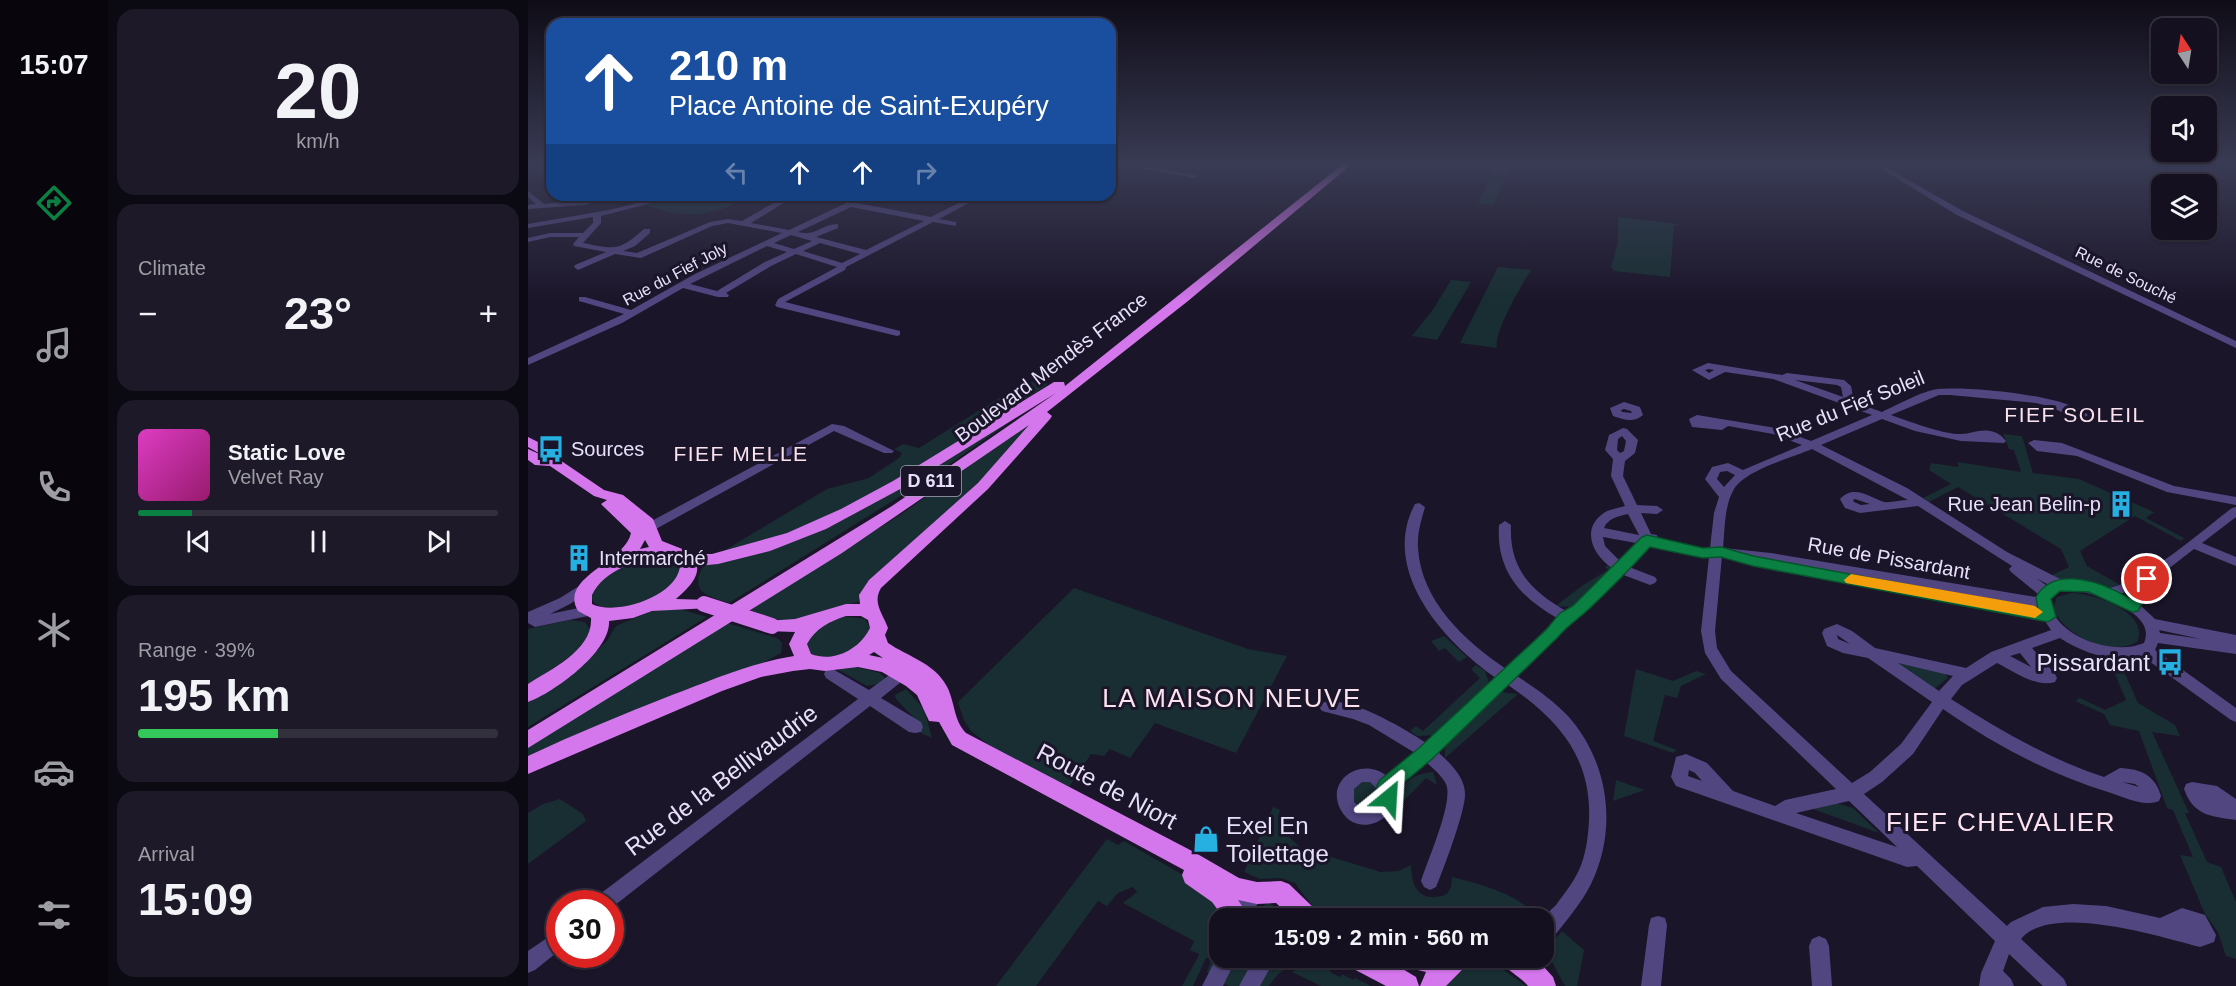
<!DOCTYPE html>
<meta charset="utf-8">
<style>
body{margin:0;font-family:Arial,sans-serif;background:#1d1928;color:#f1f3f6;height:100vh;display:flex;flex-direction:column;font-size:22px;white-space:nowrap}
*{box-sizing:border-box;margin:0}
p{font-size:20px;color:#9d9da4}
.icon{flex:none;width:33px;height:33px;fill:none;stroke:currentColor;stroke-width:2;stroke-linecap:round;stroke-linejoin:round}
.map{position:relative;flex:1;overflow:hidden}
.drawer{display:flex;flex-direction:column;gap:9px;padding:9px;background:#0b0911;width:420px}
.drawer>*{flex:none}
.banner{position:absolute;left:18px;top:18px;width:570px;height:183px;border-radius:18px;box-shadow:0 2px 4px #0004,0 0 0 2px #33303d;background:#1a4fa0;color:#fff;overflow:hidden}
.needle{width:39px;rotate:348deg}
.tools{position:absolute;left:1623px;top:18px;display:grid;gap:12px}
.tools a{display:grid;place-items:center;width:66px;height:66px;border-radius:12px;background:#14101f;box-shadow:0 2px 4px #0004,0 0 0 2px #33303d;font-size:30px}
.speed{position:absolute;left:18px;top:890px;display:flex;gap:12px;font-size:30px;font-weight:700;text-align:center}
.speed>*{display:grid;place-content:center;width:78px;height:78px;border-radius:50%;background:#14101f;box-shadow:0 2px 4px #0004,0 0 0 2px #33303d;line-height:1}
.speed .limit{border:9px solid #d22;background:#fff;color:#111}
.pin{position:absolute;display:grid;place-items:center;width:51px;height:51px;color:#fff;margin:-26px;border:3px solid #fff;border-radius:50%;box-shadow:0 2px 6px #0007}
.me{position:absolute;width:66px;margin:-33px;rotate:27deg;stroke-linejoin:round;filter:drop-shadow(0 0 4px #0008)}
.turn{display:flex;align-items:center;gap:21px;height:126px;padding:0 24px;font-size:27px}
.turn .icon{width:78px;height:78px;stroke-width:2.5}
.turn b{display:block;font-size:42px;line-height:51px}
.lanes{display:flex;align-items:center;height:57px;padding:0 24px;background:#0003;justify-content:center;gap:30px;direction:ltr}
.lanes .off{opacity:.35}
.big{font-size:45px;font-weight:700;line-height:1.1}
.drawer .widget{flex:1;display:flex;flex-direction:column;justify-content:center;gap:9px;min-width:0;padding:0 21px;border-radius:18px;background:#1d1928}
.drawer .dial{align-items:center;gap:0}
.dial b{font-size:78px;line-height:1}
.song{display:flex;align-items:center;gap:18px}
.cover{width:72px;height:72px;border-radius:9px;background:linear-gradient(135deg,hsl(310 70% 55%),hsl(320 70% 35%))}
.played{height:6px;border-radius:3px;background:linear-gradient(90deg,#0b8043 15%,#33303d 15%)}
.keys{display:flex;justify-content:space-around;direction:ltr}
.heat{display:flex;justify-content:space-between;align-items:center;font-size:33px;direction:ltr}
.charge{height:9px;border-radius:4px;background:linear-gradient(90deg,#34c759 39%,#33303d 0)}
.trip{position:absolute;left:681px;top:908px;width:345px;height:60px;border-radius:18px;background:#14101f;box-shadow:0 2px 4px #0004,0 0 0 2px #33303d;font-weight:700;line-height:60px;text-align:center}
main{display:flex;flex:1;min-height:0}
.tab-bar{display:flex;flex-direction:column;width:108px;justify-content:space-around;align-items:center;background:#08060c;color:#9d9da4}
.tab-bar .icon{width:42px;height:42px}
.tab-bar .on{color:#0b8043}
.tab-bar b{font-size:27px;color:#f1f3f6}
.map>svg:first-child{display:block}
.green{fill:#182e32}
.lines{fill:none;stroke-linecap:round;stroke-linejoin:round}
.minor{fill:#524681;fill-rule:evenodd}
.major{fill:#d476ec;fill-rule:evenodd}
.major-bridge{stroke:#d476ec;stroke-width:16}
.route{fill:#0b8043;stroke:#07532c;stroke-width:1.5}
.slow{fill:#f59e0b}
.labels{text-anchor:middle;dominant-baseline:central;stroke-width:6;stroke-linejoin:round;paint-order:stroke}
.far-street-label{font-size:16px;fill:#e8e0fb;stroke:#1b1529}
.shield{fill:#1b1529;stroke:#aaa3bc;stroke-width:1.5}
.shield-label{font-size:18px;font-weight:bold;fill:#e8e0fb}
.street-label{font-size:20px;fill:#e8e0fb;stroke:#1b1529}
.poi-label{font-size:20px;fill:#e8e0fb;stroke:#1b1529;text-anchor:start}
.neighbourhood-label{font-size:21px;letter-spacing:1.5px;fill:#fbe2ee;stroke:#1b1529}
.near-poi-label{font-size:24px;fill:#e8e0fb;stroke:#1b1529;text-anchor:end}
.near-street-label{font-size:24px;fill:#e8e0fb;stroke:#1b1529}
.near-neighbourhood-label{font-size:26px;letter-spacing:1.5px;fill:#fbe2ee;stroke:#1b1529}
</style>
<main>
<nav class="tab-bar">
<b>15:07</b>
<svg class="icon on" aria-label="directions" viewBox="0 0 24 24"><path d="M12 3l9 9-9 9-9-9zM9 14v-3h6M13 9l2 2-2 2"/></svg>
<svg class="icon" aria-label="music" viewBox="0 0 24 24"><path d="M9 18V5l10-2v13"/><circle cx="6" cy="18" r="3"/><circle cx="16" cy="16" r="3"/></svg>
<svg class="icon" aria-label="phone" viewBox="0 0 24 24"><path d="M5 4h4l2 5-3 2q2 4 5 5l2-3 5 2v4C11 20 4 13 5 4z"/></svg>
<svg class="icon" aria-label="climate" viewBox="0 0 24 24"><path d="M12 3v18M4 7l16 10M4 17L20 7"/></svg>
<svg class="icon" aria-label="car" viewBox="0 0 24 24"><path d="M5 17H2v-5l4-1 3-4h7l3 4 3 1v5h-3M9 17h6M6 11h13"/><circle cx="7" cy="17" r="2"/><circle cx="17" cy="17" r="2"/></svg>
<svg class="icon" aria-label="filters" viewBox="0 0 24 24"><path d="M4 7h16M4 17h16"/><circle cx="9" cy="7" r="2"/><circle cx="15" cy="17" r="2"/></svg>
</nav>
<section class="drawer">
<div class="widget dial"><b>20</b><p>km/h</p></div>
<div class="widget"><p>Climate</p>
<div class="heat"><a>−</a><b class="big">23°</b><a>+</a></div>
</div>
<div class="widget">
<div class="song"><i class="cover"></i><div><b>Static Love</b><p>Velvet Ray</p></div></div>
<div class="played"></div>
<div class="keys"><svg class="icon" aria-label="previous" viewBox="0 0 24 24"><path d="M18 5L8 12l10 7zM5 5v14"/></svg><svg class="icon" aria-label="pause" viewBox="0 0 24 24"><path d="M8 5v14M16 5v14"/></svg><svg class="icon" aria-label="next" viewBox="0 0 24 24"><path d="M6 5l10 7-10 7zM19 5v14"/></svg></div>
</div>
<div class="widget"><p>Range · 39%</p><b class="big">195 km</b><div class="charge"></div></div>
<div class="widget"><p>Arrival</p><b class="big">15:09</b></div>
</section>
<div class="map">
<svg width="1708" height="986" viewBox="0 0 1708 986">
<rect width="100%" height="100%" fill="#1b1529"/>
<path class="green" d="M967 165 982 166 966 205 950 204Z
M169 195H229C184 214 166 222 117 205Z
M1090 217 1150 224 1146 226 1142 277 1086 271 1083 267 1090 242Z
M970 267 1003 270C994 284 965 334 969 348L932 343Z
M923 280 943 282 909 340 884 336 906 308Z
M508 380H518L519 385 355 489 282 528 194 552 299 489 341 478 371 458 374 453 366 449 375 444 391 448 484 390Z
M506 405 406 475 201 603C177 595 161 592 176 564L268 540Z
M512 416 451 484 340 583 330 602C305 607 277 625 252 620 241 618 230 613 220 609L372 515Z
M1475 434 1494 436 1505 473 1551 479 1626 512 1618 518 1656 538 1653 541 1607 516 1552 551 1559 566 1592 585C1573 592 1550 581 1528 582L1522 576 1541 567 1533 549 1430 487 1401 502 1395 498 1423 484 1401 470 1403 463 1430 467V462L1493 472 1486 450 1481 449Z
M131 555 152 560 155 564 151 580C141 587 131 596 121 601 113 605 102 606 93 607 67 612 51 597 76 577 92 564 111 559 131 555Z
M1080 565 1085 569 1044 607 1028 606 1055 585 1080 570 1077 567Z
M546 588 720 649 759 656 708 753 627 723 602 758 582 749 576 756 563 754 541 787 480 760 443 731 436 720 430 702Z
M1543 593C1564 593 1623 612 1609 642 1582 657 1536 636 1525 608L1529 597Z
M148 608 179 617 0 727V700L66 653 79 641 88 626 121 612Z
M314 616 337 619 342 628C338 645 316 657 300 659 294 659 286 655 280 653L278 644 290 627Z
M42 620 57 622 63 631 51 650 0 686V629Z
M199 623 249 638 254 643 253 653 229 666 0 761V745Z
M916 636 939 657 931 662 917 648 911 651 903 641Z
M1370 663 1417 673 1420 678 1406 689 1368 665Z
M948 665 957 671 961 683 908 735 889 736 882 731 888 726 895 731 952 678 943 669Z
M1583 665 1594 667 1610 703 1647 725 1652 736 1624 732 1661 813H1657L1679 862 1693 867 1708 902V959L1698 956 1690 932 1677 914 1652 855 1665 857 1645 810 1639 808 1611 731 1582 725 1576 714 1547 701 1552 698 1577 710 1598 700Z
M327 667 352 673 357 678 353 683 339 686 309 669Z
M1108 669 1145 681 1168 671 1178 674 1153 686 1149 698 1137 695 1125 741 1149 750 1145 753 1096 736Z
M378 689 396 709 404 738 393 733 389 721 368 699 367 695Z
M973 692 990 694 917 758V748L923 740Z
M905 772 909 785 898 778 868 809C869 786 882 774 905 772Z
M1088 780 1117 790 1085 801Z
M823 796a15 15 0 1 1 30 0a15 15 0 1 1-30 0Z
M32 799 55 814 58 821 0 864V813L15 804Z
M1308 803 1325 808 1351 833 1285 809Z
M745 807 752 810 750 818 761 837 773 848 853 872 871 871 883 865C883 889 894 904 919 894L923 887 924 877C948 883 996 895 1008 918H833L825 915 817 918 791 907 788 911 767 883 753 878 732 879 716 872Z
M579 839 590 845 596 841 655 875 701 918H692V957L684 976 679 972 684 958H678L665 986H654L670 957 671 954 662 950 666 941 595 903 609 892 605 887 590 893 579 906 570 901 508 986H468Z
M740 903 768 918H726L728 911Z
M1034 931 1056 950 1049 986H1037L1023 960V944Z
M705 957H731L715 986H701L693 983Z
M747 957H808L805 964C779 957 756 962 741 986H725Z
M954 965 974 969 998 986H917L935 970Z
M793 966 802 969V972L812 977 814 974 825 980 827 978 843 986H793L764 972 773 967Z"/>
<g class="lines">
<path class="minor" d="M596 164H609L671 176 667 178 599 166Z
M1345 164H1352L1435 211 1708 341V348L1429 215Z
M0 191 16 204 99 195 56 205 0 209V205L8 204 0 197Z
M142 195H155L73 216V223L55 243C87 249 90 252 116 229H122V233L107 246 95 251 109 253 182 222 200 219 214 221 256 197H259V201L223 223 261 230 335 195H345L329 203 403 217 446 195H456L411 219 428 222V226L405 222 318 267 317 270 257 302 372 331V335L369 336 249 307 247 305 250 299 309 267 268 254 243 266 198 293 201 295 200 297H190L155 288 94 323 0 365V358L96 314 51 301V297H57L103 310 167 274 254 233 200 223 184 226 113 258 87 254 50 270 46 267 47 265 78 252 46 246 45 244 51 237H22L0 242V238L22 233H55L65 223V217L0 228V224L81 210ZM323 207 396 221 338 250 288 237 310 228V224C293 224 288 237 270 232ZM263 235 284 241 266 249 246 243ZM292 243 332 254 314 263 275 251ZM239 246 259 252 237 262 189 291 162 284Z
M1180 363 1254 375 1259 373 1316 380 1323 386 1326 402 1354 412C1369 405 1394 391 1410 389 1440 386 1540 395 1560 415L1552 420 1520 406 1508 403 1422 395H1411L1363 415C1380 421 1417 435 1433 434 1443 434 1451 429 1462 431 1469 432 1473 435 1478 441L1476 443 1433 441 1387 431 1354 419 1293 445 1379 488 1479 552 1536 581C1552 577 1567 590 1581 588 1618 581 1672 532 1704 508L1708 507V517L1674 543 1708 557V566L1666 549 1622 583 1612 605 1627 619 1708 635V654L1630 643 1627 650 1708 708V722L1703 720 1614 656C1588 664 1554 653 1532 638L1504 648 1527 674 1529 678 1527 682C1508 688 1485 671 1469 663L1434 685 1423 699C1471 730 1521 759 1576 777L1592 768C1613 769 1627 775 1633 796L1631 801C1616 807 1598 798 1583 793 1523 775 1467 745 1415 709L1385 754 1354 782 1336 794 1479 926 1483 922 1515 907 1545 904 1578 906 1632 918 1654 908 1677 915 1688 935 1686 942 1672 947C1633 937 1523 902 1493 939L1536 979 1539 986H1515L1481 954 1475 971 1483 979 1486 986H1451L1453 973 1467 941 1389 866 1379 867 1148 786 1143 777 1148 757 1158 754 1179 763 1205 791 1247 806 1257 800 1308 789 1193 679 1177 653 1173 631 1181 557 1121 546 1101 567 1127 577 1129 580 1127 583 1122 585 1093 574 1055 614 1043 621 1029 638 989 676C1007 688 1025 700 1040 716 1081 762 1090 829 1063 884 1053 904 1037 922 1023 940L1016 942C1016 936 1013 925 1016 919 1018 914 1024 909 1028 905 1036 894 1045 883 1051 870 1058 855 1060 837 1061 821 1064 757 1030 719 980 685L910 752C922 763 937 777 937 794 938 809 915 871 908 887L902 890 896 887 893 881C899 861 926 802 918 784 914 776 906 769 899 763L866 789C873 819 831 839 814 812 795 782 832 755 859 776L887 753 841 725 825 719 794 711 791 707 794 703C819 694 877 729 898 743L968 678C917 643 851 571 887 504L891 503 897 507C893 521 889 534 890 548 893 601 937 641 978 669L1029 618C992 597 968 570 971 525L977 521 983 525C981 568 1002 590 1038 611L1045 606 1084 568C1063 554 1052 526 1079 511 1084 509 1091 508 1097 506L1083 476 1085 459 1077 450 1081 435 1095 428 1099 429 1110 440 1107 453 1097 461 1095 476 1109 505 1129 506 1135 510 1129 514 1113 513 1123 534 1129 535 1130 540 1175 549 1182 548 1186 513 1191 497 1177 479 1184 467 1200 463 1215 470 1274 445 1245 434 1200 426 1194 430 1164 427 1161 419 1169 415 1248 428 1283 441 1344 415 1245 379 1197 372 1181 380 1164 370ZM1181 369 1186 370 1181 373 1177 370ZM1267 380 1309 385 1313 387 1315 397ZM1094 436 1098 441 1096 451 1092 453 1089 450 1090 439ZM1284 449 1380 500C1373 500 1363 503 1356 502 1341 497 1326 484 1312 499L1317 508 1332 513 1390 506 1484 566 1481 569 1483 572 1510 594 1508 597 1243 553 1195 548C1197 529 1196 506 1206 489 1218 470 1263 458 1284 449ZM1199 471 1207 475 1196 487 1189 479 1192 472ZM1327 499 1342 504 1333 505 1326 502 1325 500ZM1100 514 1111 535 1076 528C1080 518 1091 516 1100 514ZM1075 537 1108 543 1091 560 1077 546ZM1194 556 1246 562 1241 566 1243 569 1248 571 1385 595 1390 593 1392 590 1389 586 1510 607V609L1490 604 1485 605 1483 609 1485 613 1517 621 1523 630 1463 652 1438 668 1347 648 1324 631 1309 624 1296 629 1294 633 1299 646 1315 653 1340 658 1404 702 1373 744 1342 772 1324 783 1203 671 1189 648 1187 631ZM1508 578 1521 585H1518ZM1542 589C1562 592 1617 608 1618 633 1618 637 1617 640 1616 643 1588 655 1538 640 1525 612 1523 608 1523 602 1522 598L1527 593ZM1606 589 1601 598 1592 594ZM1631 630 1673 639 1632 633ZM1309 635 1322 644 1310 639ZM1492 653 1503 667 1482 656ZM1370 663 1425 676 1411 691ZM1161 770 1167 773 1174 781 1160 776ZM834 782H842L850 790V802L842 809H834L826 802V789ZM1594 782 1607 784 1611 787ZM1321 801 1369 847 1268 813Z
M1096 402 1112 407 1115 415C1106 423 1096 420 1085 416L1082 408ZM1096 409 1103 411 1104 413 1094 412 1093 410Z
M304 424 316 426 366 451 364 453H356L306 431 126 530 122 531 116 527 118 524Z
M1506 440 1534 443 1646 486 1708 497V505L1639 492 1549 456 1509 451 1500 443Z
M59 581 64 583 66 586 64 589 42 604 22 614 60 606 65 607 67 611 65 615 7 627 0 623V612L32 598Z
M303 668 341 690 368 670 373 668 378 670 380 674 378 678 353 698 393 722 395 727 393 732 387 733 381 732 342 706 82 909V903H66L68 897 330 699 298 678 296 674 298 670Z
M1664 782 1689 786 1708 799V820C1682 816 1666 816 1656 789L1658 784Z
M729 884 735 887 738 893C733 904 725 905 721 918H703L710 896Z
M1130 916 1137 918 1139 925 1133 986H1113L1121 925 1123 918Z
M32 929V950L7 970 0 973V951Z
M1291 936 1298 939 1301 946 1304 986H1284L1281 946 1284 939Z
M692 951V957H709L695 986H674Z
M727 957H748L732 986H711Z"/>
<path class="major" d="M815 164H824L660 301 519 412 524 416 522 419 460 489 353 588C344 603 355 614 360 628L357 635 360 643C379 656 406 663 418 685 427 700 425 720 438 733L666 852 711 878 729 882 753 881 761 884 788 910 792 918H764L748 903 729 904 710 900 722 918H696L684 902 657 883 654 875 656 870 424 745 411 722 401 721 389 695 378 686 354 672 330 667 297 671 282 669 265 671 233 677 194 691 0 774V756C47 734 95 714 144 695 184 680 223 663 266 656L261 644 267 632 238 631 235 626 238 621 267 619 318 604H332L331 595 341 580 450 483 501 425 314 553 0 748V730L364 506 528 393 376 487 298 529 242 551 190 564 169 566C171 579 157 591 148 599L182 600 185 604 182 608 124 611 105 618 81 621C83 651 26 693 0 702V684C23 669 65 650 63 618L50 611C30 577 97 563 103 533L76 507 73 504 79 500 66 496 22 466 7 465 0 460V449L18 457 0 447V437L30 452 32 460 76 490 95 495 125 519 134 541 167 554H184L259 533 313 509 365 481 526 382H536L537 386ZM117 540 121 547 112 549ZM136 555 152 561C156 594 90 617 64 604V595C76 570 110 559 136 555ZM318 616H333L340 620 342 628C332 649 306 663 283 654L279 644C287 629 302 621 318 616ZM346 652 355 658 341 655Z
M817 957H855L888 977 891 986H858L820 966Z
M870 957H938L939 959 936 968 918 986H892L898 972 873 966Z
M971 957H1007L1025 977 1028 986H1000C991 975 976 970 971 957Z"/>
<path class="major-bridge" d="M176 604 244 626"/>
</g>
<linearGradient id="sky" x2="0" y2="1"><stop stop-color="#0f0c17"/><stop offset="0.54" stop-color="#393b54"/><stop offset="1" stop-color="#393b54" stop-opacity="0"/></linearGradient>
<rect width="1708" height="302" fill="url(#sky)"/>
<path class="route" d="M1119 535 1175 548 1193 547 1225 556 1510 609 1508 597C1527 564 1576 583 1601 598L1613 575 1619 574 1626 579 1610 611 1604 612 1561 592 1532 591 1523 599 1528 617 1520 622 1225 566 1193 557 1175 558 1122 547C1102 569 1082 589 1061 609 1050 619 1039 626 1029 638L904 759 868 789 870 798 867 804 861 807 854 804 849 786 852 780 891 748 1018 630 1032 613 1045 606 1114 537Z"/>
<path class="slow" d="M1323 574 1507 606 1515 612 1507 618 1318 583 1316 580Z"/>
<defs>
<symbol id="bus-bare" viewBox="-9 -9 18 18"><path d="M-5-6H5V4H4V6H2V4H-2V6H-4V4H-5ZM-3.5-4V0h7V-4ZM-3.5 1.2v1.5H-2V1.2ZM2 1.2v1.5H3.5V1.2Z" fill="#26afe1" stroke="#1b1529" stroke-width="2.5" paint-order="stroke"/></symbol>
<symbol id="building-bare" viewBox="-9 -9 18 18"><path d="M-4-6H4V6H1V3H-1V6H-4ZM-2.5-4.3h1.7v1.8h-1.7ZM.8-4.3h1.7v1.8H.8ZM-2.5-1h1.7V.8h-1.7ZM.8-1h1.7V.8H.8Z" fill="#26afe1" stroke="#1b1529" stroke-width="2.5" paint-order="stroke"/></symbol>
<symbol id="shop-bare" viewBox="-9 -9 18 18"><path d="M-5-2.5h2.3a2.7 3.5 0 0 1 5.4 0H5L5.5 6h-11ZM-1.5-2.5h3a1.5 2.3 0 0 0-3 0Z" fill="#26afe1" stroke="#1b1529" stroke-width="2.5" paint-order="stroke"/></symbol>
</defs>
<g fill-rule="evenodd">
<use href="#bus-bare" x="4" y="430" width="38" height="38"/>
<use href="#building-bare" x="1574" y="485" width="38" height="38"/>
<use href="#building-bare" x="32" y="539" width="38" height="38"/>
<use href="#bus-bare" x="1623" y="643" width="38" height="38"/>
<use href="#shop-bare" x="659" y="820" width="38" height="38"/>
</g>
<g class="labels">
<g class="far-street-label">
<text transform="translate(147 274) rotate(-28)">Rue du Fief Joly</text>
<text transform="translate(1598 275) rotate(26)">Rue de Souché</text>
</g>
<rect class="shield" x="373" y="466" width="60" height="30" rx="4.5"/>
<g class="shield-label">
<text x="403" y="481">D 611</text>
</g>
<g class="street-label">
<text transform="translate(523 367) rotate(-37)">Boulevard Mendès France</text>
<text transform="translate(1322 406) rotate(-22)">Rue du Fief Soleil</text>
<text transform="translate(1361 558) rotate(10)">Rue de Pissardant</text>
</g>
<g class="poi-label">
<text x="43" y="449">Sources</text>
<text x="1573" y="504" text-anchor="end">Rue Jean Belin-p</text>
<text x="71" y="558">Intermarché</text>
</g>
<g class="neighbourhood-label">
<text x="1547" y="414">FIEF SOLEIL</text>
<text x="213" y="453">FIEF MELLE</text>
</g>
<g class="near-poi-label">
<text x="1622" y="662">Pissardant</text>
<text x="698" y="825" text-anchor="start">Exel En<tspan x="698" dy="28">Toilettage</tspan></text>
</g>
<g class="near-street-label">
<text transform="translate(193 780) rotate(-37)">Rue de la Bellivaudrie</text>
<text transform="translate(579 786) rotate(28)">Route de Niort</text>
</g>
<g class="near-neighbourhood-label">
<text x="704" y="698">LA MAISON NEUVE</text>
<text x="1473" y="822">FIEF CHEVALIER</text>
</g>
</g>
</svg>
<div class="tools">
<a><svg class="needle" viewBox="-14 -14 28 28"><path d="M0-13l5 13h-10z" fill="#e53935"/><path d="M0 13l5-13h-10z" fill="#9d9da4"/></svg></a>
<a><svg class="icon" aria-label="sound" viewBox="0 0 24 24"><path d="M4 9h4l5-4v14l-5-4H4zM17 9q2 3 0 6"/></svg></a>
<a><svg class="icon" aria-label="layers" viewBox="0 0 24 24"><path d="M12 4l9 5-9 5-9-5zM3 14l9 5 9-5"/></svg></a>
</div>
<div class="speed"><div class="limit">30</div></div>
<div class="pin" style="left:1619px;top:579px;background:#d93025"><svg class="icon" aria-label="arrive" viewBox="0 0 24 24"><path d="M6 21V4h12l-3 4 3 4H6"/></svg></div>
<svg class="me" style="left:861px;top:798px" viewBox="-20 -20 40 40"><path d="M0-17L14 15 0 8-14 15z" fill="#0b8043" stroke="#fff" stroke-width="4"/></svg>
<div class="trip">15:09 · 2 min · 560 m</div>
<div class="banner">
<div class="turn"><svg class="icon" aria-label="ahead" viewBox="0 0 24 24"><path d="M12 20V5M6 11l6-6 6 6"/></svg><div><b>210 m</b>Place Antoine de Saint-Exupéry</div></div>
<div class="lanes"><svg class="icon off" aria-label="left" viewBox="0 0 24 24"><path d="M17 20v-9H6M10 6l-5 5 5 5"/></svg><svg class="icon" aria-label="ahead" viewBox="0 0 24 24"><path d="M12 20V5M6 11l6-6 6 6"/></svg><svg class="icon" aria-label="ahead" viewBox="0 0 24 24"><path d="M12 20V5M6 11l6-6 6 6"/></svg><svg class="icon off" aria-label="right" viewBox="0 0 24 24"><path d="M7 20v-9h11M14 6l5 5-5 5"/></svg></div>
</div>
</div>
</main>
